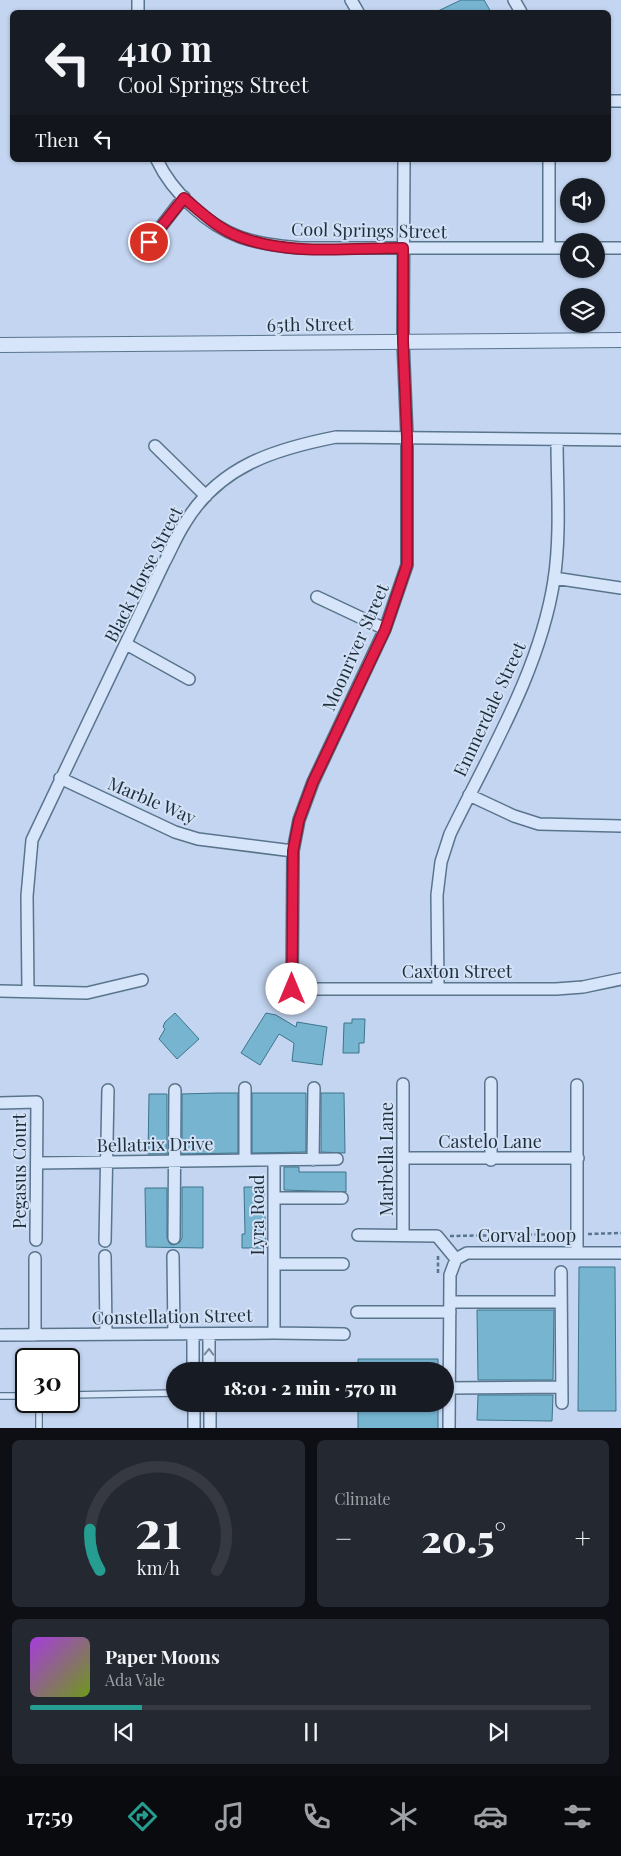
<!DOCTYPE html>
<meta charset="utf-8">
<style>
body{margin:0;font-family:"Playfair Display",serif;background:#242831;color:#f1f3f6;height:100vh;display:flex;flex-direction:column;font-size:19px;white-space:nowrap}
*{box-sizing:border-box;margin:0}
p{font-size:16px;color:#9ea1a6}
.icon{flex:none;width:28px;height:28px;fill:none;stroke:currentColor;stroke-width:2;stroke-linecap:round;stroke-linejoin:round}
.map{position:relative;height:1428px;overflow:hidden}
.details{display:flex;flex-direction:column;gap:12px;padding:12px;background:#0d0f14;flex:1}
.details>*{flex:none}
.banner{position:absolute;left:10px;top:10px;width:601px;height:152px;border-radius:8px;box-shadow:0 1px 4px #0004;background:#171b24;color:#f1f3f6;overflow:hidden}
.buttons{position:absolute;left:560px;top:178px;display:grid;gap:10px}
.buttons a{display:grid;place-items:center;width:45px;height:45px;border-radius:50%;background:#171b24;box-shadow:0 1px 4px #0004;font-size:25px}
.speed{position:absolute;left:15px;top:1348px;display:flex;gap:10px;font-size:25px;font-weight:700;text-align:center}
.speed>*{display:grid;place-content:center;width:65px;height:65px;border-radius:50%;background:#171b24;box-shadow:0 1px 4px #0004;line-height:1}
.speed .limit{border:2px solid #111;border-radius:8px;background:#fff;color:#111}
.pin{position:absolute;display:grid;place-items:center;width:42px;height:42px;color:#fff;margin:-21px;border:2px solid #fff;border-radius:50%;box-shadow:0 1px 5px #0007}
.me{position:absolute;width:55px;margin:-28px;rotate:0deg;stroke-linejoin:round;filter:drop-shadow(0 0 4px #0008)}
.turn{display:flex;align-items:center;gap:18px;height:105px;padding:0 25px;font-size:22px}
.turn .icon{width:65px;height:65px;stroke-width:2.5}
.turn b{display:block;font-size:35px;line-height:42px}
.then{display:flex;align-items:center;height:48px;padding:0 25px;background:#0003;gap:10px;font-size:19px}
.big{font-size:38px;font-weight:800;line-height:1.1}
.details .tile{flex:1;display:flex;flex-direction:column;justify-content:center;gap:8px;min-width:0;padding:0 18px;border-radius:8px;background:#242831}
.details .dial{align-items:center;gap:0}
.dial svg{height:130px;overflow:visible;fill:none;stroke:#363941;stroke-width:7;stroke-linecap:round;text-anchor:middle}
.dial text{fill:#f1f3f6;stroke:none}
.song{display:flex;align-items:center;gap:15px}
.cover{width:60px;height:60px;border-radius:8px;background:linear-gradient(135deg,hsl(280 70% 55%),hsl(80 70% 35%))}
.played{height:5px;border-radius:2px;background:linear-gradient(90deg,#259e91 20%,#363941 20%)}
.keys{display:flex;justify-content:space-around;direction:ltr}
.heat{display:flex;justify-content:space-between;align-items:center;font-size:28px;direction:ltr}
.details .tiles{flex:1;display:grid;gap:12px;grid-template-columns:1fr 1fr}
.tile:last-child{grid-column:span 2}
.trip{position:absolute;left:166px;top:1362px;width:288px;height:50px;border-radius:25px;background:#171b24;box-shadow:0 1px 4px #0004;font-weight:800;line-height:50px;text-align:center}
.tab-bar{display:flex;height:80px;justify-content:space-around;align-items:center;background:#090b0e;color:#9ea1a6}
.tab-bar .icon{width:35px;height:35px}
.tab-bar .active{color:#259e91}
.tab-bar b{font-size:22px;color:#f1f3f6}
.map>svg:first-child{display:block}
.building{fill:#77b4d0;stroke:#3d758c}
.lines{fill:none;stroke-linecap:round;stroke-linejoin:round}
.service-casing{stroke:#59758c;stroke-width:8}
.minor-casing{stroke:#59758c;stroke-width:14}
.tertiary-casing{stroke:#59758c;stroke-width:16}
.path{stroke:#59758c;stroke-width:2.5;stroke-dasharray:4 2.5;stroke-linecap:butt}
.service{stroke:#d7e5fa;stroke-width:5.5}
.minor{stroke:#d7e5fa;stroke-width:11}
.tertiary{stroke:#d7e5fa;stroke-width:14}
.oneway{stroke:#7a8a9a}
.route-casing{stroke:#92132f;stroke-width:12}
.route{stroke:#e11d48;stroke-width:9}
.labels{text-anchor:middle;dominant-baseline:central;stroke-width:4;stroke-linejoin:round;paint-order:stroke}
.street-label{font-size:18px;fill:#1d2f3b;stroke:#d3e1f7}
</style>
<div class="map">
<svg width="621" height="1429" viewBox="0 0 621 1429">
<rect width="100%" height="100%" fill="#c3d5f0"/>
<path class="building" d="M461 0H484L491 12H436Z
M175 1013 199 1039 177 1059 159 1039 165 1029 163 1027 165 1022Z
M266 1013 276 1015 296 1027 297 1022 327 1027 322 1065 292 1061 294 1043 279 1034 260 1065 241 1053Z
M352 1019H365L364 1043H359V1053H343L344 1023H352Z
M217 1093H238V1153L182 1154V1094Z
M252 1093H306V1152L252 1153Z
M321 1093H344L345 1153 321 1152Z
M149 1094H167V1154H148Z
M284 1167H299V1172H346V1192L284 1190Z
M182 1187H203V1248L146 1247 145 1188H167V1238L170 1244 174 1245 180 1242 182 1238Z
M244 1187H264L266 1248H242V1234H245Z
M579 1267H615L616 1411H578Z
M477 1310H554L553 1380H478Z
M358 1359H438V1371H358Z
M478 1395H553L552 1421 477 1420Z
M358 1408H438V1429H358Z"/>
<g class="lines">
<defs>
<path id="service" d="M69 1395 175 1393
M0 1396H26
M39 1429V1401"/>
<path id="minor" d="M138 0V12
M351 0 358 12
M514 0 521 12
M609 101H621
M157 160C172 192 207 225 240 237 260 244 280 246 300 248H569
M404 160 403 341 407 437V565L385 629 313 782 299 820 293 851 292 989H556L583 987 621 979
M549 160V248
M149 242 184 197
M596 248H621
M155 446 206 496
M554 578 621 588
M317 597 385 629
M126 644 189 679
M60 778 175 832 198 839 293 851
M469 795 514 816 539 824 621 826
M438 987 437 895 441 862 450 834C490 752 540 670 554 580 561 534 557 486 557 440
M0 991 87 993 142 980
M28 991 27 896 32 840 164 563C171 550 177 535 185 523 219 466 275 449 336 437L621 440
M491 1083V1160
M403 1084V1235
M577 1085V1253
M0 1103 37 1102 36 1240
M403 1158H578
M245 1160V1088
M274 1160V1333
M313 1160 314 1088
M37 1163 337 1159
M274 1198H342
M358 1235 437 1236 456 1259
M174 1238 175 1090
M105 1241 108 1090
M105 1256 106 1334
M173 1256 174 1334
M35 1258V1335
M274 1264H343
M561 1272 562 1403
M450 1302H561
M357 1312H450
M193 1334V1371
M209 1334V1371
M0 1335 274 1333 344 1334
M449 1388 562 1387
M194 1404V1429
M210 1404V1429
M449 1429 450 1275 456 1259 467 1253H621"/>
<path id="tertiary" d="M0 345 621 340"/>
</defs>
<use href="#service" class="service-casing"/>
<use href="#minor" class="minor-casing"/>
<use href="#tertiary" class="tertiary-casing"/>
<path class="path" d="M588 1234 621 1233
M450 1236 567 1234
M438 1256V1273"/>
<use href="#service" class="service"/>
<use href="#minor" class="minor"/>
<use href="#tertiary" class="tertiary"/>
</g>
<defs><path id="oneway-chevron" d="M-2-3.5L2.5 0L-2 3.5" fill="none" stroke-width="1.6" stroke-linecap="round" stroke-linejoin="round" transform="scale(1.25)"/></defs>
<use class="oneway" href="#oneway-chevron" transform="translate(209 1352) rotate(-89)"/>
<g class="lines">
<defs>
<path id="route" d="M149 242 184 198C201 212 218 229 240 237 290 256 350 248 403 248V341L407 437V565L385 630 313 782 299 820 293 851 292 989"/>
</defs>
<use href="#route" class="route-casing"/>
<use href="#route" class="route"/>
</g>
<g class="labels">
<g class="street-label">
<text transform="translate(369 230) rotate(1)">Cool Springs Street</text>
<text transform="translate(310 324) rotate(-1)">65th Street</text>
<text transform="translate(143 574) rotate(-63)">Black Horse Street</text>
<text transform="translate(355 647) rotate(-66)">Moonriver Street</text>
<text transform="translate(489 709) rotate(-65)">Emmerdale Street</text>
<text transform="translate(152 800) rotate(23)">Marble Way</text>
<text x="457" y="971">Caxton Street</text>
<text x="490" y="1141">Castelo Lane</text>
<text transform="translate(155 1144) rotate(-1)">Bellatrix Drive</text>
<text transform="translate(386 1159) rotate(-90)">Marbella Lane</text>
<text transform="translate(19 1171) rotate(-90)">Pegasus Court</text>
<text transform="translate(257 1215) rotate(-90)">Lyra Road</text>
<text x="527" y="1235">Corval Loop</text>
<text transform="translate(172 1316) rotate(-1)">Constellation Street</text>
</g>
</g>
</svg>
<div class="buttons">
<a><svg class="icon" aria-label="sound" viewBox="0 0 24 24"><path d="M4 9h4l5-4v14l-5-4H4zM17 9q2 3 0 6"/></svg></a>
<a><svg class="icon" aria-label="search" viewBox="0 0 24 24"><circle cx="10" cy="10" r="6"/><path d="M15 15l6 6"/></svg></a>
<a><svg class="icon" aria-label="layers" viewBox="0 0 24 24"><path d="M12 4l9 5-9 5-9-5zM3 14l9 5 9-5"/></svg></a>
</div>
<div class="speed"><div class="limit">30</div></div>
<div class="pin" style="left:149px;top:242px;background:#d93025"><svg class="icon" aria-label="arrive" viewBox="0 0 24 24"><path d="M6 21V4h12l-3 4 3 4H6"/></svg></div>
<svg class="me" style="left:292px;top:989px" viewBox="-20 -20 40 40"><circle r="19" fill="#fff"/><path d="M0-13L10 11 0 6-10 11z" fill="#e11d48"/></svg>
<div class="trip">18:01 · 2 min · 570 m</div>
<div class="banner">
<div class="turn"><svg class="icon" aria-label="left" viewBox="0 0 24 24"><path d="M17 20v-9H6M10 6l-5 5 5 5"/></svg><div><b>410 m</b>Cool Springs Street</div></div>
<div class="then">Then<svg class="icon" aria-label="left" viewBox="0 0 24 24"><path d="M17 20v-9H6M10 6l-5 5 5 5"/></svg></div>
</div>
</div>
<section class="details">
<div class="tiles">
<div class="tile dial"><svg viewBox="0 0 100 80">
<path d="M14 69A42 42 0 1 1 86 69"/>
<path d="M14 69A42 42 0 0 1 8 44" stroke="#259e91"/>
<text x="50" y="56" font-size="32" font-weight="700">21</text>
<text x="50" y="72" font-size="11">km/h</text>
</svg></div>
<div class="tile"><p>Climate</p>
<div class="heat"><a>−</a><b class="big">20.5°</b><a>+</a></div>
</div>
<div class="tile">
<div class="song"><i class="cover"></i><div><b>Paper Moons</b><p>Ada Vale</p></div></div>
<div class="played"></div>
<div class="keys"><svg class="icon" aria-label="previous" viewBox="0 0 24 24"><path d="M18 5L8 12l10 7zM5 5v14"/></svg><svg class="icon" aria-label="pause" viewBox="0 0 24 24"><path d="M8 5v14M16 5v14"/></svg><svg class="icon" aria-label="next" viewBox="0 0 24 24"><path d="M6 5l10 7-10 7zM19 5v14"/></svg></div>
</div>
</div>
</section>
<nav class="tab-bar">
<b>17:59</b>
<svg class="icon active" aria-label="directions" viewBox="0 0 24 24"><path d="M12 3l9 9-9 9-9-9zM9 14v-3h6M13 9l2 2-2 2"/></svg>
<svg class="icon" aria-label="music" viewBox="0 0 24 24"><path d="M9 18V5l10-2v13"/><circle cx="6" cy="18" r="3"/><circle cx="16" cy="16" r="3"/></svg>
<svg class="icon" aria-label="phone" viewBox="0 0 24 24"><path d="M5 4h4l2 5-3 2q2 4 5 5l2-3 5 2v4C11 20 4 13 5 4z"/></svg>
<svg class="icon" aria-label="climate" viewBox="0 0 24 24"><path d="M12 3v18M4 7l16 10M4 17L20 7"/></svg>
<svg class="icon" aria-label="car" viewBox="0 0 24 24"><path d="M5 17H2v-5l4-1 3-4h7l3 4 3 1v5h-3M9 17h6M6 11h13"/><circle cx="7" cy="17" r="2"/><circle cx="17" cy="17" r="2"/></svg>
<svg class="icon" aria-label="filters" viewBox="0 0 24 24"><path d="M4 7h16M4 17h16"/><circle cx="9" cy="7" r="2"/><circle cx="15" cy="17" r="2"/></svg>
</nav>
